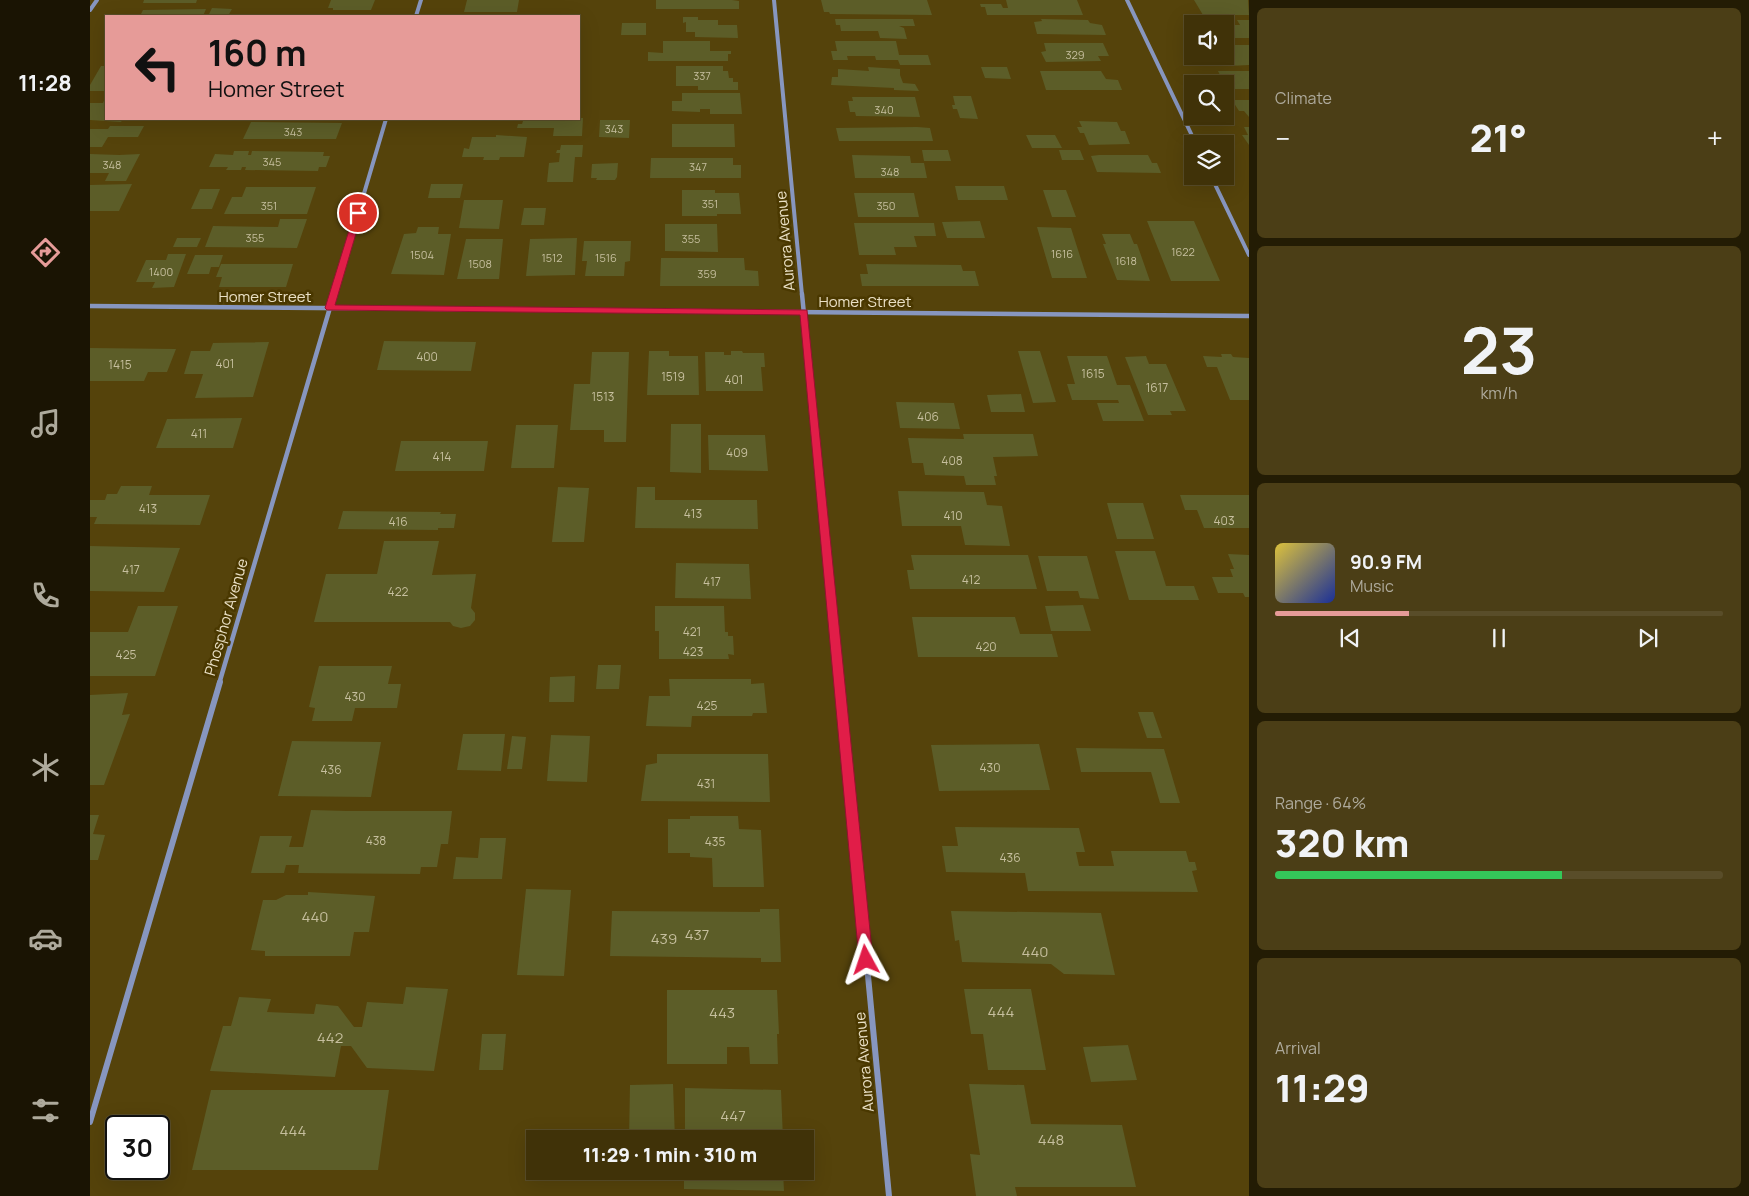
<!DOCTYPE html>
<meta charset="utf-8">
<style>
body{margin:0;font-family:Manrope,sans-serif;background:#4b3e16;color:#f1f3f6;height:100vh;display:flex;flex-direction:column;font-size:19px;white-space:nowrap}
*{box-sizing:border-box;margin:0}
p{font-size:16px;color:#aeaa9c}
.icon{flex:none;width:28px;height:28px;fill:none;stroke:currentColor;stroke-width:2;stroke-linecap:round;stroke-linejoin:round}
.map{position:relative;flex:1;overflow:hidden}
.sheet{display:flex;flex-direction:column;gap:8px;padding:8px;background:#231c04;width:500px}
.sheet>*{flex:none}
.top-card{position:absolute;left:15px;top:15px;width:475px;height:105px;border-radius:0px;box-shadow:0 5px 20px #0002,0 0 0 1px #594d29;background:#e69b98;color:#111;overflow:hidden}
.buttons{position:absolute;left:1094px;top:15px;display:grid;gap:10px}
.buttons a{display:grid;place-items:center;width:50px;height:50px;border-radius:0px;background:#403208;box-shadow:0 5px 20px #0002,0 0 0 1px #594d29;font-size:25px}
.speed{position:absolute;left:15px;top:1115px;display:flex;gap:10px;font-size:25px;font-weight:700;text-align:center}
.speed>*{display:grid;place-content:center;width:65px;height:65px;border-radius:50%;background:#403208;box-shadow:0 5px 20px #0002,0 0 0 1px #594d29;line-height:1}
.speed .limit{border:2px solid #111;border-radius:8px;background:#fff;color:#111}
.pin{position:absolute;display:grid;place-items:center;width:42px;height:42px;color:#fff;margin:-21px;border:2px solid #fff;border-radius:50%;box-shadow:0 1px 5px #0007}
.me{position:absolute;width:55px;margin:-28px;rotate:355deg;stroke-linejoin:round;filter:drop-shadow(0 0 4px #0008)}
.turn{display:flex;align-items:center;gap:18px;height:105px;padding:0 20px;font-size:22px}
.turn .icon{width:65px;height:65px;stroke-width:2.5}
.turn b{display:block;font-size:35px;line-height:42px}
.big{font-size:38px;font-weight:800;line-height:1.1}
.sheet .tile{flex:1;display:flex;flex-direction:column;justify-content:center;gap:8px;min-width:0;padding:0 18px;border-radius:8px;background:#4b3e16}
.sheet .dial{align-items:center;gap:0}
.dial b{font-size:65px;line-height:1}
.song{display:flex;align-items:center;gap:15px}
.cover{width:60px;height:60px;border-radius:8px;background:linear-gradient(135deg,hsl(50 70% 55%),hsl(230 70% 35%))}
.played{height:5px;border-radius:2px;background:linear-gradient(90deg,#e69b98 30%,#594d29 30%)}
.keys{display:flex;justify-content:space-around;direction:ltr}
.heat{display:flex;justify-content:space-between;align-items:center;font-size:28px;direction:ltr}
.charge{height:8px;border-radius:4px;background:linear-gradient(90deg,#34c759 64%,#594d29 0)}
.trip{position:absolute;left:436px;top:1130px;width:288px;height:50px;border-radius:0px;background:#403208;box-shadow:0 5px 20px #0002,0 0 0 1px #594d29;font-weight:800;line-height:50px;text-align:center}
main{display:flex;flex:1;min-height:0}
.tabs{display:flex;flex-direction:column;width:90px;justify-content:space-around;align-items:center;background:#1a1403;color:#aeaa9c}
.tabs .icon{width:35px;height:35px}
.tabs .active{color:#e69b98}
.tabs b{font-size:22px;color:#f1f3f6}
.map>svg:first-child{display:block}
.building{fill:#5c5d28}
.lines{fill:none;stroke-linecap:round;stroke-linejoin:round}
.street-far2{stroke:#8796bf;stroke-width:4}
.street-far1{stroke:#8796bf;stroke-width:4.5}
.street{stroke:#8796bf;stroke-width:6}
.route{fill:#e11d48;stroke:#92132f}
.labels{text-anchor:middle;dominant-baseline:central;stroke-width:5;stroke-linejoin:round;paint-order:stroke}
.far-number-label{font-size:11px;fill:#c6bf9e}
.number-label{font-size:12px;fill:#c6bf9e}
.street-label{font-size:15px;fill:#eae0c5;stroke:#4a3800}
.near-number-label{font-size:15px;fill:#c6bf9e}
</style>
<main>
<nav class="tabs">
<b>11:28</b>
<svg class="icon active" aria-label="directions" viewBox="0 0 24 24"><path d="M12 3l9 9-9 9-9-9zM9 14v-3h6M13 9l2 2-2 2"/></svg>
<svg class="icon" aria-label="music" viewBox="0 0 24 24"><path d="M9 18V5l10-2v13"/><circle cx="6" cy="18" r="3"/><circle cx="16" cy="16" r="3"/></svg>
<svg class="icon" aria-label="phone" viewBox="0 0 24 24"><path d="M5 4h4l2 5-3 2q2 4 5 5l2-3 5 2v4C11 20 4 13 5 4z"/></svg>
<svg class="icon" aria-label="climate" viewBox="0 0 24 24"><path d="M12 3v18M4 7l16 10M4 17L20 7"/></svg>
<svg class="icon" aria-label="car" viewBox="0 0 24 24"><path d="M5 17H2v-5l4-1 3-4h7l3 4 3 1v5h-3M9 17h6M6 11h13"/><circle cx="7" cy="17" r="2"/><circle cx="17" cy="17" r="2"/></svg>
<svg class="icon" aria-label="filters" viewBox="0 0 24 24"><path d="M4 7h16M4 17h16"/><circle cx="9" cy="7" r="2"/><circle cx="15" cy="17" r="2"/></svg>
</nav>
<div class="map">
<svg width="1159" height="1196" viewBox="0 0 1159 1196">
<rect width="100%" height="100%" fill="#55430b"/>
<path class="building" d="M54 0H107L106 3H53Z
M241 0H285L281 10H243V8H238Z
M377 0H429L427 12H374Z
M566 0H642L649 1V9H566Z
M731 0H837L842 15 740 14 739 12H734Z
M916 0H987L993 15H897L895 7H891L890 4H911L913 8H918Z
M1104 0H1158L1159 15H1113Z
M122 8 142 9 138 16H118Z
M116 9 113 16H50L53 10Z
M593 17H608V20H628V25H647L648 38 605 37V32H596V22L593 23Z
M745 19H823L825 26H809L814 28 817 39 790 38 788 31H751L750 25H746Z
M951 19 998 20 1000 23 1012 25 1016 35 947 34 944 22 952 21Z
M1147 20H1159V38H1135V25H1150Z
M532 23H556V35H531Z
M573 41H620V51H641V54H638V61H558V52L573 53Z
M745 41H806L809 55H838L841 65H810L808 60H786L785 56H757L758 60H743L741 51H747Z
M954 43H1013L1019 56H1008L1011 61 956 62 951 52 956 51Z
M1135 45H1159V65L1139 66 1133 56H1135Z
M11 66H16V91H0V85Z
M586 66H633V71H638L639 78H643V82H648V90H608V86H586Z
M778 67 810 69V75L813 83 825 84 829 91 804 90V88L741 85 742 77H748V69L779 71Z
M891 67H917L921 79 895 78Z
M950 71H1011L1016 79 1028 80 1032 90H956Z
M1128 71H1159V89H1137L1134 83 1130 82 1127 77H1131Z
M592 93H650L652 114H620V109H610V112L582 111V101H592Z
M16 96V119H33L31 122 0 120V103H13Z
M863 96H881L888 119 870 118 867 109H863L862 105H865Z
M762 97H825L830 117 766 116 765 112H760L758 101H763Z
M1142 100H1159V117L1154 111H1149Z
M493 118 492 136H463L464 128H427L428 124H432L433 121H429V119Z
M510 120H540L539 138 509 137Z
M989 121 1027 122 1031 131H1035L1040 144 999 145 994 133H990L987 127H992Z
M161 122 252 123 246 139H153Z
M582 124H644L645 147H582Z
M20 126H54L48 137H18L12 147H0V129H18Z
M827 127 840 128 843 141H749L746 128Z
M1154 127H1159V145L1152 135H1158Z
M406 135 437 137 434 157H410L409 160H393L394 157H372L374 148 379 149 382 137H406Z
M936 135H965L972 148H942Z
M471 145H493L492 157H485L483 182H457L459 163 469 162 470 153H466L467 150H470Z
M832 150H858L861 161H834Z
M969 150H990L994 160H972Z
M144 151H159L158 155H161L162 151 234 152 233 156H240L236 167H229L228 171 155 170 156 167H152L151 170H136L138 167H119L125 154 143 155Z
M0 154 29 155 50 154 36 181H15L19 173H0Z
M762 155 820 156 821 163H834L837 178H765Z
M1009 155H1058L1062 163H1067L1071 173 1007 172 1001 156Z
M561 158H643V165H651V178H560Z
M528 163 527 177 525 180H506L507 178H501L502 164Z
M42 184 29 211H0V185Z
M341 184H373L370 198H338Z
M865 186H914L918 200H868Z
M156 187H226L217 214H134L142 197H152Z
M110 189H130L122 209H101Z
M592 190H625V193H649L651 214H627V216H592Z
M953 190H976L986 217H962Z
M764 193H824L829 217H768Z
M374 200H413L409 229 369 228Z
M434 208H456L454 225H431Z
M190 219H217L207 248 115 247 123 226 188 227Z
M890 221 895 238H857L852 222Z
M1057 221H1104L1130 281H1081Z
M764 223H844L846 236H824L827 247H804L806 255H769Z
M575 224H627L628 252 575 251Z
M328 227H349L348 234H361L354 275 301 274 314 234 326 233Z
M947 227 981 228 997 278H962Z
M1012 234H1040L1044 244H1047L1060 281 1027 280 1013 244H1016Z
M87 238H111L107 247H83Z
M487 238 485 275 436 276 440 239Z
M376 239H413L409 279H367Z
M494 241H541L540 261 535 262 534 276H495L497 261H492Z
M78 254H96L84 287 62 288 65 282H46L56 260H76Z
M105 255H133L129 267H121L119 274H97Z
M571 258H654L655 270 668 271 669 286H570Z
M131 264H203L196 287H129L132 277H126Z
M776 264 871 265 873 271H885L889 286H772L770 274H778Z
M294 341 386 342 381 371 287 370Z
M179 342 163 397 105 398 113 374H94L101 351H120L123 343Z
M0 348 86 349 77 372H58L54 381H0Z
M559 351H579V356H608L609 395H557Z
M641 351H652L653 353H674L675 367H671L673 391H616L615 352H634V355H641Z
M928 351H950L966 402 943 403Z
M502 352H539L536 442H514V430H480L484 384H500Z
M1131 354H1141L1143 357 1159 358V400H1140L1127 367H1117L1113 356 1132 357Z
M977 356H1017L1027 385H1040L1054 421H1013L1007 403H1029L1028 400H982L977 384H985Z
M1056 356 1059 364H1076L1096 411H1080L1082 415H1058L1035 357Z
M931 394 935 412H901L897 395Z
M806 402 864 403 870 429 810 428Z
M152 418 143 448H66L77 419Z
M581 424H611V473L580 472Z
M426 425H468L464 468H421Z
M873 434H943L948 456 903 457 907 476H904L906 485H876L874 476 835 475 833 463H822L818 438 874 439Z
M618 435H675L678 471 619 470Z
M311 441H398L394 471H305Z
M31 486H62L59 495H120L110 525 4 524 7 517H0V500H15L17 494H27Z
M468 487 499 488 494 542H462Z
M547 487H565V500H667L668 529 545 528Z
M808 491 894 492 897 505 912 506 920 546 875 545 871 526H812Z
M1090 495H1159V528H1114L1107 510H1095Z
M1017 503H1053L1064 539H1027Z
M253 511 351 512 350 514H366L364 528H348V530L248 529Z
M294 541H349L342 575 386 574 381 608 385 613V620L380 626 371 628 363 626 360 622H224L236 574H287Z
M0 546 90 548 74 592 0 591Z
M1025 551H1065L1076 586H1104L1109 600H1039Z
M1138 554 1159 555V597H1155L1153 593H1128L1122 577H1143L1140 569H1144Z
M821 555H938L947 589H820L817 570H824Z
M948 556H997L1009 599 990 598 988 591H957Z
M586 563 659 564 661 599 585 598Z
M993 605 1001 631H961L955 606Z
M48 606H88L65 676H0V632H38Z
M565 606H634L635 632H638V636H643L644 655 638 654 639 659H569V631H565Z
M822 617H925L930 634H962L968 657H828Z
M508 665H531L529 689H506Z
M229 666H302L298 684H311L307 708H265L262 721H222L225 708 219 707Z
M485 676 484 702H459L460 677Z
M579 679H661V684L674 683 677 713H663L662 716H602L601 727 556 726 559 696H580Z
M38 693 32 715 40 714 14 785H0V695Z
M1048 712H1063L1072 738H1057Z
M373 734H415L411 771 367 770Z
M461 735 500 736 497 782 457 781Z
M422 736 436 737 432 769H417Z
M202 741 291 742 281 797 188 796Z
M949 744 960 790 849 791 841 745Z
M986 748 1074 749 1090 803H1070L1061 772H991Z
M567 754H678L680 802 551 801 556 765 567 763Z
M221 810 257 811H362L358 844H351L347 867H331L330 874 208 873 209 865H196L194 873H161L170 836H202L199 847H213Z
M0 815H9L3 834 15 835 8 860H0Z
M600 816H648L649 829 671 830 674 887H623L622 858 600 857V853H578V819H600Z
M865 827 989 828 995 852H986L989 866H1024L1021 851H1096L1099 862H1105L1107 870 1102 871 1108 892 938 891 935 873 856 872 852 846H868Z
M390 838H416L412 879H363L366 857 388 858Z
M436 889 481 890 474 976 427 975Z
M218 892 285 896 279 932H264L260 956H175V951L161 950 173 900H186L196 895H218Z
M670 909H689L691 962H671V958L520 956 522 911 670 912Z
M861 911 1011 913 1025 975 974 974 961 964 872 962 869 940 865 941Z
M316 987 358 989 344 1071 277 1068 261 1046H251L245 1077 120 1071 133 1026H141L149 997 181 999 177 1012 224 1014 226 1004 248 1006 264 1027H272L277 1002 313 1004Z
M874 989H941L956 1070H898L893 1034H881Z
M577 990H687L689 1034H687L688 1064H660L659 1047H637V1064H577Z
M392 1034H416L413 1070H389Z
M1038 1045 1047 1080 1001 1082 993 1047Z
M583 1084 585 1139H539L540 1085Z
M879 1084 934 1085 941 1124 1032 1125 1046 1187H925L927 1196H886L880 1154 890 1155Z
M595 1088 691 1090 693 1139H595Z
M121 1090H299L288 1170H102Z
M594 1171H693L694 1191 594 1189Z"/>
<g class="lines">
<path class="street-far2" d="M684 0 712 295
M1037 0 1106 144
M0 10 7 0
M326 16 331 0
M1121 176 1159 255
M244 295 296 119"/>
<path class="street-far1" d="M712 294 750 684
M0 306 1159 316
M129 684 244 294"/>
<path class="street" d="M750 682 799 1196
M0 1122 130 682"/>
</g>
<path class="route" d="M265 211 272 213 245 305 717 310 783 960 781 965 776 967 771 965 769 960 710 315 237 310 235 308Z"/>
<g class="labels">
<g class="far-number-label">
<text x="985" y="54">329</text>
<text x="612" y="75">337</text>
<text x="794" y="109">340</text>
<text x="524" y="128">343</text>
<text x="203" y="131">343</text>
<text x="182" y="161">345</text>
<text x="22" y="164">348</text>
<text x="608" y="166">347</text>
<text x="800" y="171">348</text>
<text x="620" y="203">351</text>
<text x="179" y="205">351</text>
<text x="796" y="205">350</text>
<text x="165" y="237">355</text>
<text x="601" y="238">355</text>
<text x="1093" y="251">1622</text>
<text x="972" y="253">1616</text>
<text x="332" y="254">1504</text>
<text x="462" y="257">1512</text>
<text x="516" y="257">1516</text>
<text x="1036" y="260">1618</text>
<text x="390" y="263">1508</text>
<text x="71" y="271">1400</text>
<text x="617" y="273">359</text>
</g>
<g class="number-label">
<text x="337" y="356">400</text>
<text x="135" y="363">401</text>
<text x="30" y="364">1415</text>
<text x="1003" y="373">1615</text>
<text x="583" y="376">1519</text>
<text x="644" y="379">401</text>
<text x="1067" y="387">1617</text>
<text x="513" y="396">1513</text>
<text x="838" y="416">406</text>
<text x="109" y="433">411</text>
<text x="647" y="452">409</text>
<text x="352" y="456">414</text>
<text x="862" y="460">408</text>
<text x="58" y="508">413</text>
<text x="603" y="513">413</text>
<text x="863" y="515">410</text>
<text x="1134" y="520">403</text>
<text x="308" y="521">416</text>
<text x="41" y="569">417</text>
<text x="881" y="579">412</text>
<text x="622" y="581">417</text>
<text x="308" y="591">422</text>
<text x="602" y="631">421</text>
<text x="896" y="646">420</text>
<text x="603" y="651">423</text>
<text x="36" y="654">425</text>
<text x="265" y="696">430</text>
<text x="617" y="705">425</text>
<text x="900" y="767">430</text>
<text x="241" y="769">436</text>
<text x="616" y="783">431</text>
<text x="286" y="840">438</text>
<text x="625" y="841">435</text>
<text x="920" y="857">436</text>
</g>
<g class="street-label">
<text transform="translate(695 241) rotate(-95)">Aurora Avenue</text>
<text x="175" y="296">Homer Street</text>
<text x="775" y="301">Homer Street</text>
<text transform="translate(136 617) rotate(-74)">Phosphor Avenue</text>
<text transform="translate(774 1062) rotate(-95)">Aurora Avenue</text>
</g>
<g class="near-number-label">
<text x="225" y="916">440</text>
<text x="607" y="934">437</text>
<text x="574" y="938">439</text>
<text x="945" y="951">440</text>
<text x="911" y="1011">444</text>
<text x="632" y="1012">443</text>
<text x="240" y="1037">442</text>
<text x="643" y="1115">447</text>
<text x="203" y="1130">444</text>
<text x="961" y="1139">448</text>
</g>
</g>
</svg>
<div class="buttons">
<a><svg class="icon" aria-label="sound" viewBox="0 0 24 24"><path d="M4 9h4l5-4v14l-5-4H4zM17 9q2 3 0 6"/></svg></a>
<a><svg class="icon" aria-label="search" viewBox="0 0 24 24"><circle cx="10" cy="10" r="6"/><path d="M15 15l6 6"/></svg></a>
<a><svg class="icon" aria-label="layers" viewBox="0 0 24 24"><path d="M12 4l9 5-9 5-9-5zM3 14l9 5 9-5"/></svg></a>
</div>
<div class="speed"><div class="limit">30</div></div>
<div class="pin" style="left:268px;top:213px;background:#d93025"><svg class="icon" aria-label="arrive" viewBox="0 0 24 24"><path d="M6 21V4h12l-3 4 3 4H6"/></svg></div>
<svg class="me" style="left:776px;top:960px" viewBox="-20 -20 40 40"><path d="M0-17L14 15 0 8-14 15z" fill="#e11d48" stroke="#fff" stroke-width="4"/></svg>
<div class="trip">11:29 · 1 min · 310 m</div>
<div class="top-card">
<div class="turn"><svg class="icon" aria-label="left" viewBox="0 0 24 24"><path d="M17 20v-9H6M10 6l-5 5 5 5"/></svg><div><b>160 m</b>Homer Street</div></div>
</div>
</div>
<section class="sheet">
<div class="tile"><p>Climate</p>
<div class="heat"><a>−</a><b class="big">21°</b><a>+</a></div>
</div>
<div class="tile dial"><b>23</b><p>km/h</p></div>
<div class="tile">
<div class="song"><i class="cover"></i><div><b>90.9 FM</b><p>Music</p></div></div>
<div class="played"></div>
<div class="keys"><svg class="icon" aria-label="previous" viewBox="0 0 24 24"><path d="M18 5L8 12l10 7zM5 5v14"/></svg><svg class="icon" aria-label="pause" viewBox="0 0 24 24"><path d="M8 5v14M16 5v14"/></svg><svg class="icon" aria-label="next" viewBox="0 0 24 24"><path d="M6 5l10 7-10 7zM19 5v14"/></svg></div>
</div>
<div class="tile"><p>Range · 64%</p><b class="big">320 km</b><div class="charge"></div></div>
<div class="tile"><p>Arrival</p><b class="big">11:29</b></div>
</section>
</main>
